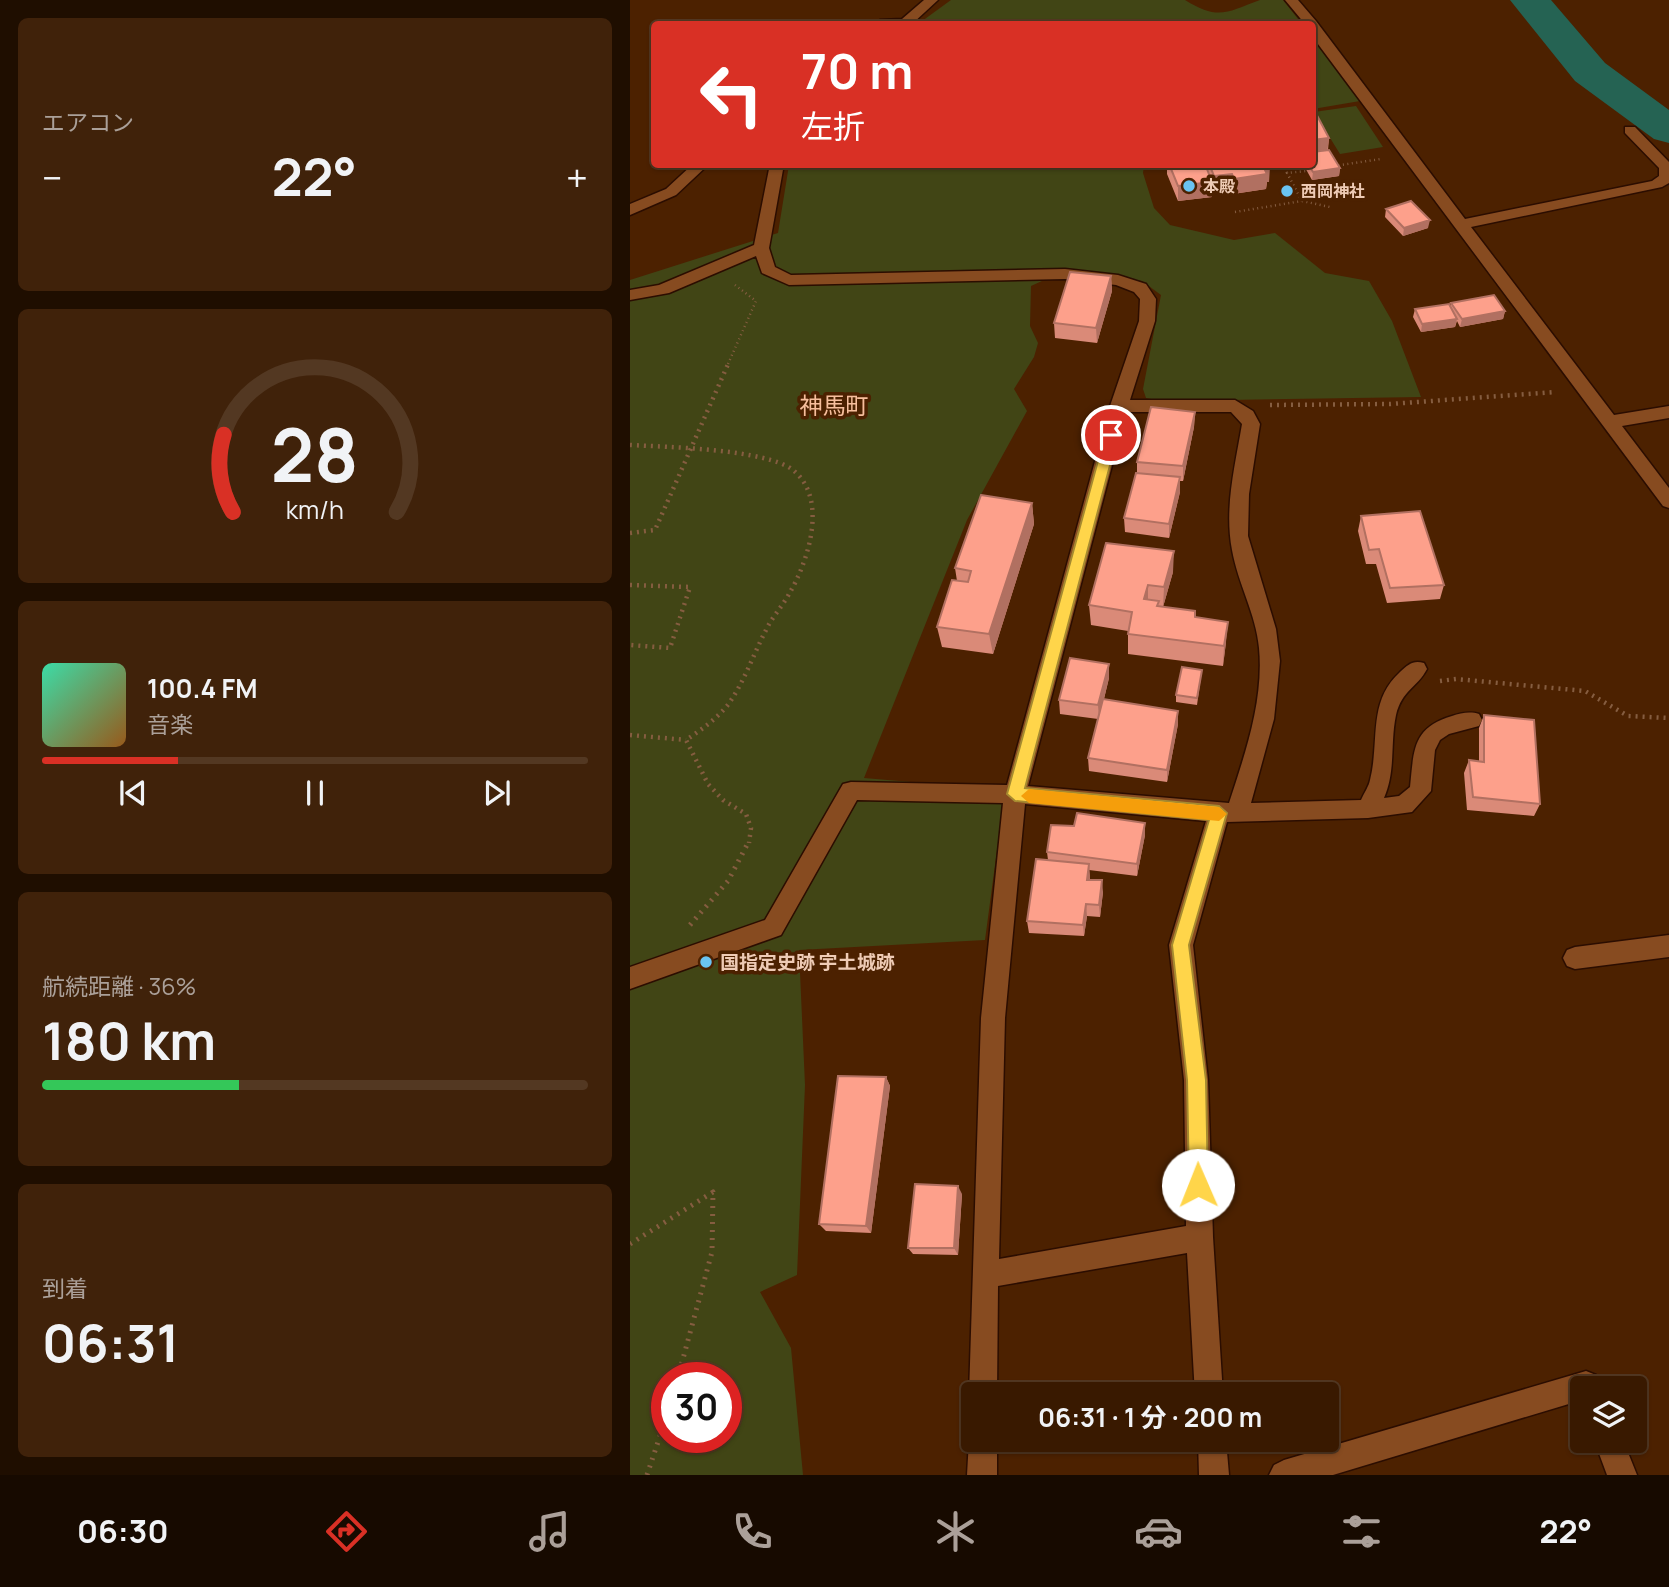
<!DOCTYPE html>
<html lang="ja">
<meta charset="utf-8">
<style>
body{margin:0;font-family:Manrope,"Noto Sans JP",sans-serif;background:#40220a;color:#f1f3f6;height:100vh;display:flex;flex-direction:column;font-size:26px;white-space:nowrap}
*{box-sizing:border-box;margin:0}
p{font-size:23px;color:#aba099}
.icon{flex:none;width:38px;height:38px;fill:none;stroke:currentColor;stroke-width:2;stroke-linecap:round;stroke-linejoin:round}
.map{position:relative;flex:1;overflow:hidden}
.drawer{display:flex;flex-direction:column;gap:18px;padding:18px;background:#1f0e00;width:630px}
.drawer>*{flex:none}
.banner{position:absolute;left:21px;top:21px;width:665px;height:147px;border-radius:7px;box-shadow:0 2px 5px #0004,0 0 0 2px #533822;background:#d93025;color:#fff;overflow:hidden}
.fabs{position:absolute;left:940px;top:1376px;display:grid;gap:14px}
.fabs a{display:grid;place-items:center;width:77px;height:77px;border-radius:7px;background:#391900;box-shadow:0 2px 5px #0004,0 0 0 2px #533822;font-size:35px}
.speed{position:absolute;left:21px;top:1362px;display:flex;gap:14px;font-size:35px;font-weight:700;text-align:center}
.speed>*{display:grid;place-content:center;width:91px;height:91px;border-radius:50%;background:#391900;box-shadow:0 2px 5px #0004,0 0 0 2px #533822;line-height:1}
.speed .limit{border:10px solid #d22;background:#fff;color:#111}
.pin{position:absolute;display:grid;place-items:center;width:60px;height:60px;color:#fff;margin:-30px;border:4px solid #fff;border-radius:50%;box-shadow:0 2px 7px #0007}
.me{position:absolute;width:77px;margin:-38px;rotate:359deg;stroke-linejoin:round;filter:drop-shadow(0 0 5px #0008)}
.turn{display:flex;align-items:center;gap:24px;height:147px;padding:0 35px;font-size:32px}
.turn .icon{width:91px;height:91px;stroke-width:2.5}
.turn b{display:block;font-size:49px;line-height:60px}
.big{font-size:52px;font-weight:700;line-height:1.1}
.drawer .widget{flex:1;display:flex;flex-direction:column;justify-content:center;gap:10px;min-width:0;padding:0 24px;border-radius:10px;background:#40220a}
.drawer .dial{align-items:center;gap:0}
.dial svg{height:182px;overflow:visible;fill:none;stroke:#533822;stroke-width:7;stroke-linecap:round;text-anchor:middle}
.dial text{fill:#f1f3f6;stroke:none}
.song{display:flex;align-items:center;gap:21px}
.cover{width:84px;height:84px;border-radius:10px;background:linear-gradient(135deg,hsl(160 70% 55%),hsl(30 70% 35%))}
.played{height:7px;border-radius:4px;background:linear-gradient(90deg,#d93025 25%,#533822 25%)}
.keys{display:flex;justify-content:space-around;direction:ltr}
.heat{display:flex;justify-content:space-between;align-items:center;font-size:38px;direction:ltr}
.charge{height:10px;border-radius:5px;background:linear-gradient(90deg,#34c759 36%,#533822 0)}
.trip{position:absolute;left:331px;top:1382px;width:378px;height:70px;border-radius:7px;background:#391900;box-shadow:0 2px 5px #0004,0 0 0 2px #533822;font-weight:700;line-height:70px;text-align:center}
.dock{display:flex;height:112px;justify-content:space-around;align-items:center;background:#170a00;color:#aba099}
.dock .icon{width:49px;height:49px}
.dock .current{color:#d93025}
.dock b{font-size:32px;color:#f1f3f6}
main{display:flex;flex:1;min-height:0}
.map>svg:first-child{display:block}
.green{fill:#414515;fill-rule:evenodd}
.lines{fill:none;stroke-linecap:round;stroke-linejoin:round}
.river{fill:#256353;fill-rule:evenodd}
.minor-casing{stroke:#2b0d00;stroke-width:3}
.path-far2{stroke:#855d40;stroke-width:2.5;stroke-dasharray:1 3.5;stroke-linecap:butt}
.path-far1{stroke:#855d40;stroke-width:4.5;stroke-dasharray:2 5;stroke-linecap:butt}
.path{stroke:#855d40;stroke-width:5;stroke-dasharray:2 6;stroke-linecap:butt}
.minor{fill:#874b20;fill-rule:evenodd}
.wall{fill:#da8a78}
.shaded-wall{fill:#b17061}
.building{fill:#fda08b;stroke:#b17061;stroke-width:2}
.route{fill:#ffd54a;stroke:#a68a30;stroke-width:2}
.slow{fill:#f59e0b}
.poi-dot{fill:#6ac3f1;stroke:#4c2100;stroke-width:2.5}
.labels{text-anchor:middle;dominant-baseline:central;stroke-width:7;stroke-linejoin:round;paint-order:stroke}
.far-poi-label{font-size:16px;font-weight:bold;fill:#eecbb5;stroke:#4c2100;text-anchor:start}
.poi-label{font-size:19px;font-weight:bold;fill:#eecbb5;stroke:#4c2100;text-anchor:start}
.quarter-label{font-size:23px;fill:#f6be9c;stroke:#4c2100}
</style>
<main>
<section class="drawer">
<div class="widget"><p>エアコン</p>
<div class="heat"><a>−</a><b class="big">22°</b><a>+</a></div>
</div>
<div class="widget dial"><svg viewBox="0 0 100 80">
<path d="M14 69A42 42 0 1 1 86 69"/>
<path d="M14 69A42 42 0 0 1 10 35" stroke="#d93025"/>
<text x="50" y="56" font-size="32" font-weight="700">28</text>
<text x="50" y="72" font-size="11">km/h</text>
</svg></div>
<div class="widget">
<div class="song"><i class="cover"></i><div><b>100.4 FM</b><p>音楽</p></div></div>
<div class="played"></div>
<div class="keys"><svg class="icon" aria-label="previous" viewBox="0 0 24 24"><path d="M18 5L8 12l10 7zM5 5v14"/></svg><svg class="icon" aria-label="pause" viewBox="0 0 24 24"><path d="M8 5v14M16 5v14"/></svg><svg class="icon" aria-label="next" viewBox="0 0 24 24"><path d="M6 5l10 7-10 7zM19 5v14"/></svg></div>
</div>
<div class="widget"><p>航続距離 · 36%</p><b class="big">180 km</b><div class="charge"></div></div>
<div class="widget"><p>到着</p><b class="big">06:31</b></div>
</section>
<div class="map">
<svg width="1039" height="1475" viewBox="0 0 1039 1475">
<rect width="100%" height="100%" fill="#4c2100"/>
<path class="green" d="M321 0H555C589 21 597 12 630 0 636 0 646 0 653 0L672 24H288Z
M683 39 730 101 683 109Z
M726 106 753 147 710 154 684 112Z
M159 165H514L513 173 524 208 540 225 604 240 645 233 695 273 739 281 762 321 791 397 532 401 516 398 513 389 531 295 512 281 436 270 401 286 400 326 408 343 404 357 384 389 397 411 337 520 234 778 375 790 355 940 169 950 175 1085 167 1275 130 1292 161 1348 173 1475H0V280L148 233ZM37 1377H96V1437H37Z"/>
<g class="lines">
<path class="river" d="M880 0H921L975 63 1039 110V143L1024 139 945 81Z"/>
<defs>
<path id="minor" d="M294 0H308L282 24H244L250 20 272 19Z
M655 0H668L686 21 835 219 1022 181 1029 176V168L995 133V127H1005L1039 162V183L1032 187 841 227 984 415 1039 406V418L992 426 1039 488V508L1033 506 682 36V24H675Z
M63 164H79L46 195 0 215V204L36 189Z
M140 164H154L139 248 145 267 161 275 435 269 488 275 516 284 526 299 525 321 500 400H605L623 411 630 424 619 494 618 536 646 629 650 661 644 719 621 803 731 800C734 793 739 786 740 780 750 741 737 702 770 672 779 664 783 660 794 663L797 669C787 688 772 690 766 715 760 743 766 771 754 798L769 796 780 787C784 750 782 728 822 716 831 713 840 711 849 714L852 720 849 726 819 734 810 740 805 750 801 791 782 812 738 818 597 822 563 945 578 1080 583 1237 593 1395H565L557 1253 368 1286 367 1395H343V1405L339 1395 351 1018 373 803 227 800 151 935 0 989V967L135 920 213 784 221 782 377 785 480 406 509 321 510 299 504 292 486 285 435 279 159 285 132 273 126 256 39 293 0 300V290L29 285 124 245ZM496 412H601L612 424C605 466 594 508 602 550 608 584 626 614 629 648 634 700 615 754 599 803L398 786ZM395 804 576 821 539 945 554 1080 556 1226 369 1259 375 1018Z
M1039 935V957L945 969 937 966 933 958 937 950 945 947Z
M956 1371 966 1375 971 1388H952V1400L703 1475H639L644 1465 654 1460Z
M343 1430V1440H367V1475H337L339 1440Z
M568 1440H596L599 1475H569Z
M964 1440H993L1007 1475H977Z"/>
</defs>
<use href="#minor" class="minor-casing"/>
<path class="path-far2" d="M652 164 657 173
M704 166 751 159
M672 201 700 207
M605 212 672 201 657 173 676 171
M98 364 126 301 105 285"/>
<path class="path-far1" d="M640 405 760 404 925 392
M0 445C36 447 136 449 163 470 199 499 178 562 159 594 152 607 142 617 136 630 123 655 114 683 97 706 85 720 71 730 56 740L78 784 93 800 116 814 121 828 119 843
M0 533 25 530 99 362
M0 585 60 587 40 648 0 645
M810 681 826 679 955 691 998 716 1039 718
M0 735 56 740"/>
<path class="path" d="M60 925 98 881 119 841
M0 1244 83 1192 82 1252 48 1377
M17 1475 37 1415"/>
<use href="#minor" class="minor"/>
</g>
<path class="wall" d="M699 138 698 150 710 168 709 176 682 180 673 164H682Z
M537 164H639V182H637L636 189 603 194 601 189 583 191 582 189V197L548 201 537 174Z
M756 209 798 228 773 236 755 217Z
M481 276 482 291 467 343 425 338 424 323Z
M821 303 875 311 873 319 830 327 827 321 825 327 791 332 783 317 785 309 820 307Z
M565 412 564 427 553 481H550V492L539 538 495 532 494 518 507 473V462Z
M402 503 404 524 363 654 312 647 307 627 327 581 325 568Z
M731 516 814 585 810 599 757 603 746 564H736L728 531Z
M543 572 533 607 565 617 596 642 593 666 498 654V631L461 625 459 605Z
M479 664V678L474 699 548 724 537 782 459 771 458 758 468 719 430 714 429 700Z
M572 670 567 705 546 702V695Z
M854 715 910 804 904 816 837 810 834 773 839 760 849 762V728Z
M515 835 507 876 459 870 460 880 473 892 470 917 457 916 454 936 399 933 397 921 418 860 417 852Z
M256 1077 260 1086 241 1233 196 1231 189 1224Z
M332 1194 328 1255 283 1254 278 1248Z"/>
<path class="shaded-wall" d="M699 138 697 153 682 156V140Z
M640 167 639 182H637L636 189 603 194 604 179 634 168Z
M710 168 709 176 682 180 683 172Z
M602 174 601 189 583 191 584 176Z
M582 182V197L548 201V186Z
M800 220 798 228 773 236 774 228Z
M481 276 482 291 467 343 466 328Z
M875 311 873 319 830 327 832 319Z
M827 319 825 327 791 332 792 324Z
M565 412 564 427 553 481V466Z
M550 477V492L539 538V524Z
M402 503 404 524 363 654 359 634Z
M544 551 543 572 533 607 534 587Z
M518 585V606L514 599Z
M598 622 596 642 593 666 594 646Z
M479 664V678L469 719 468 705Z
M548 711V724L537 782V770Z
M515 823V835L507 876V864Z
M459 864 460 876 458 892 457 880Z
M472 880 473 892 470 917 469 905Z
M456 904 457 916 454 936 453 925Z
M256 1077 260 1086 241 1233 236 1226Z
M328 1186 332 1194 328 1255 324 1248Z"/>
<path class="building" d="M682 106 699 138 682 140Z
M699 150 710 168 683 172 678 164H682V152Z
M539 164H575L582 182 548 186Z
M579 164H639L640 167 634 168 637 174 604 179 602 174 584 176Z
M781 201 800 220 774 228 756 209Z
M440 272 481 276 466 328 424 323Z
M864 295 875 311 832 319 821 303Z
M819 304 827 319 792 324 785 309Z
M521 407 565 412 553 466 507 462Z
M506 473 550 477 539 524 494 518Z
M351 495 402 503 359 634 307 627 322 580 338 582 341 571 325 568Z
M790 511 814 585 760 588 749 549 739 550 731 516Z
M476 543 544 551 534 587 518 585 514 599 529 601 527 606 565 611V617L598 622 594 646 498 634 502 612 459 605Z
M440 658 479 664 468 705 429 700Z
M552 667 572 670 567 698 546 695Z
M473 699 548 711 537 770 458 758Z
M854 715 904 720 910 804 843 797 839 760 854 762Z
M447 813 515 823 507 864 417 852 421 825 444 826Z
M406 859 459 864 457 880H472L469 905 456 904 453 925 397 921Z
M208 1076 256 1077 236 1226 189 1224Z
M285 1184 328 1186 324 1248H278Z"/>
<path class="route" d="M481 430 488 435 395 788 589 806 597 813 559 945 576 1080 578 1185 575 1192 568 1195 561 1192 559 1185 557 1080 542 945 579 820 385 801 377 794 475 435Z"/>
<path class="slow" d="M399 789 589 807 597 814 589 821 399 803 391 796Z"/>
<g class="poi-dot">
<circle cx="559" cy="186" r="7"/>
<circle cx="657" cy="191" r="7"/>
<circle cx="76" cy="962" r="7"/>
</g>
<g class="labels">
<g class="far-poi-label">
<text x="573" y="186">本殿</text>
<text x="671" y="191">西岡神社</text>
</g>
<g class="poi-label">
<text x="90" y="962">国指定史跡 宇土城跡</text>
</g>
<g class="quarter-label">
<text x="204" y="405">神馬町</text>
</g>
</g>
</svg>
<div class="fabs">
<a><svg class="icon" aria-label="layers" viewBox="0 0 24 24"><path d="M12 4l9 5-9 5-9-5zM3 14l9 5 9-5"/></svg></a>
</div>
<div class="speed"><div class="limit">30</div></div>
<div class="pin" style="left:481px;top:435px;background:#d93025"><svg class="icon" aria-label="arrive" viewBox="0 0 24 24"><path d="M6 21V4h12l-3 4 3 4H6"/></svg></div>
<svg class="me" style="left:568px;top:1185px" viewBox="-20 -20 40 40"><circle r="19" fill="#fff"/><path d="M0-13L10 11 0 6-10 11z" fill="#ffd54a"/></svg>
<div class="trip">06:31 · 1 分 · 200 m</div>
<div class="banner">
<div class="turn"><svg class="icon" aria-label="left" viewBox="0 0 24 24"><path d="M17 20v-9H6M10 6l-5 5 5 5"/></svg><div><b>70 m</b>左折</div></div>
</div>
</div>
</main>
<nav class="dock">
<b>06:30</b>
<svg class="icon current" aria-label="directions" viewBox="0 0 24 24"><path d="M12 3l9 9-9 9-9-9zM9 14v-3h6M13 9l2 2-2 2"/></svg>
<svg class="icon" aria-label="music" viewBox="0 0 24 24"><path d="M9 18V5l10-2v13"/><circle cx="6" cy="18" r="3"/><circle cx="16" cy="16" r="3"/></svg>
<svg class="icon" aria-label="phone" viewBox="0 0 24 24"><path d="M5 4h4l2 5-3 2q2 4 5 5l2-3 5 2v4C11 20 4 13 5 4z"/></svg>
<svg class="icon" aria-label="climate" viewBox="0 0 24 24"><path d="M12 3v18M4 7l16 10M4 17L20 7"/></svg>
<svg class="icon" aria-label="car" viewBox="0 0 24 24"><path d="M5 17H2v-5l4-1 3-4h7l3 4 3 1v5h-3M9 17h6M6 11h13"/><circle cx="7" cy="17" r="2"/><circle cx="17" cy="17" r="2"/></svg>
<svg class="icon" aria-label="filters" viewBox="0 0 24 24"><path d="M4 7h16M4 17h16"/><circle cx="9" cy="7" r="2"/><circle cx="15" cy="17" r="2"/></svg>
<b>22°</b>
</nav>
